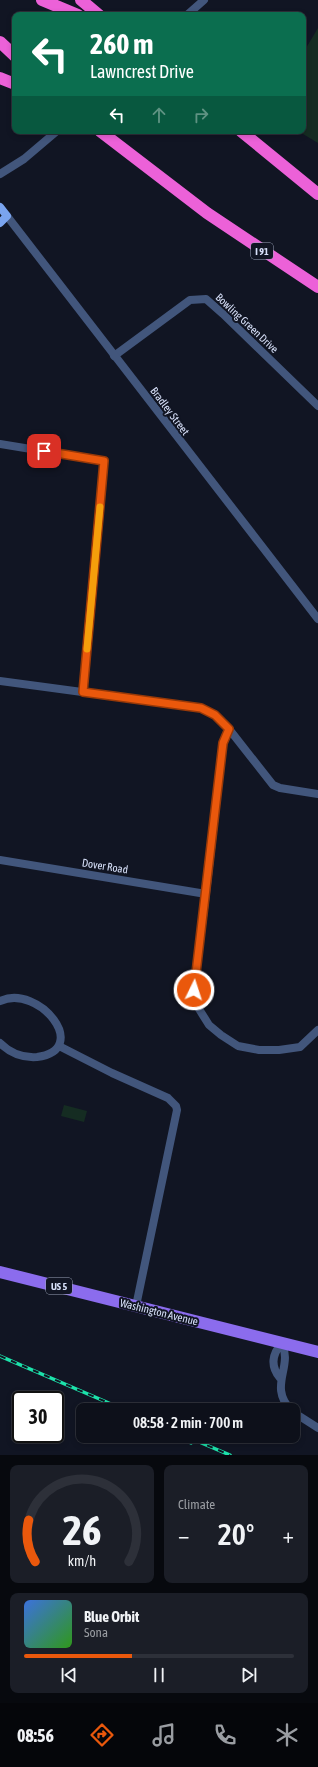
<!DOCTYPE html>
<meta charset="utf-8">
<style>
body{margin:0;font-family:"Asap Condensed",sans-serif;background:#1b1e27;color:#f1f3f6;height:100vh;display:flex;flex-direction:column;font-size:15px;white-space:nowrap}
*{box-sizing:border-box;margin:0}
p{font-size:13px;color:#9a9da2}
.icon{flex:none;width:22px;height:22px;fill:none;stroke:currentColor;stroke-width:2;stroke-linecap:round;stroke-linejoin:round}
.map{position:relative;height:1455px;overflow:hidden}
.side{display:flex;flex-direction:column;gap:10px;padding:10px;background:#07090e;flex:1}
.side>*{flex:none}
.banner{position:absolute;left:12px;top:12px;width:294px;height:122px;border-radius:8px;box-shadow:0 2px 6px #0003,0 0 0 1px #2d3039;background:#0b6e4f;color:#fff;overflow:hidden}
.speed{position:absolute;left:12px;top:1391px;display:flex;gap:8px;font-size:20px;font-weight:700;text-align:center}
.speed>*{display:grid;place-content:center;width:52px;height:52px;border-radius:50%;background:#0d101a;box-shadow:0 2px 6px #0003,0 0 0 1px #2d3039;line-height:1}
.speed .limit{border:2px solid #111;border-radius:6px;background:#fff;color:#111}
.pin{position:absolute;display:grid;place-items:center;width:34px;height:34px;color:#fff;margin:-17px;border-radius:8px;box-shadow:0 2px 6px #0006}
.me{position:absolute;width:44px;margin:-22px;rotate:4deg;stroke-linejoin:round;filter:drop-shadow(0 0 3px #0008)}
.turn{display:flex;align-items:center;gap:14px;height:84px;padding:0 12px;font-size:18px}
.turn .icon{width:52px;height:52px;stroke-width:2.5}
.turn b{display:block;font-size:28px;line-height:34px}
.lanes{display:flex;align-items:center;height:38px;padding:0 12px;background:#0003;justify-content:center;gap:20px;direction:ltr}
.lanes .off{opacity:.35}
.big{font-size:30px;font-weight:600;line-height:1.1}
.side .card{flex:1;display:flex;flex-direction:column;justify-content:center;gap:6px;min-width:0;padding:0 14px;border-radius:8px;background:#1b1e27}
.side .dial{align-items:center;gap:0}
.dial svg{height:104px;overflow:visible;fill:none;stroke:#2d3039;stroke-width:7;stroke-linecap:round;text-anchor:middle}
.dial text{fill:#f1f3f6;stroke:none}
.song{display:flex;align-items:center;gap:12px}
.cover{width:48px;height:48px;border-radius:6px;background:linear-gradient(135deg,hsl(220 70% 55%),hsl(110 70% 35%))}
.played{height:4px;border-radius:2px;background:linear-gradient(90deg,#ea580c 40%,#2d3039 40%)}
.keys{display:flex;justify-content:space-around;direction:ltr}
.heat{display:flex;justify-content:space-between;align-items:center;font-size:22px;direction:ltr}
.side .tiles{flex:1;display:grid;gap:10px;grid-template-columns:1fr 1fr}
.card:last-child{grid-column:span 2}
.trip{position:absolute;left:76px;top:1403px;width:224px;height:40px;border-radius:8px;background:#0d101a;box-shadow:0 2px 6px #0003,0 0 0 1px #2d3039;font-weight:600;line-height:40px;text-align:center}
.menu{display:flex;height:64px;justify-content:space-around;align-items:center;background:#05060a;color:#9a9da2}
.menu .icon{width:28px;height:28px}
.menu .on{color:#ea580c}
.menu b{font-size:18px;color:#f1f3f6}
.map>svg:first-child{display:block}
.green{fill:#152c22}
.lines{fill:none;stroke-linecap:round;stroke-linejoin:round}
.minor{stroke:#42567c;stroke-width:8}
.tertiary{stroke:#42567c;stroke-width:8}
.secondary{stroke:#7aa4ef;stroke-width:8}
.primary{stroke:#8b6ced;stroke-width:12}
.motorway{stroke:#ec61d8;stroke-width:12}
.rail-casing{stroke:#1ce2aa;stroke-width:3.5}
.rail{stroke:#111523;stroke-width:2;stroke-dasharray:6;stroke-linecap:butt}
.route-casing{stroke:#983908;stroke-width:10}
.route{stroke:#ea580c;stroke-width:7}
.slow{stroke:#f59e0b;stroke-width:7}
.labels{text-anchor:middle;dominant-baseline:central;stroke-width:4;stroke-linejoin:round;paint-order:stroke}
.shield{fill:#111523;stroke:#9ca4ba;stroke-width:1}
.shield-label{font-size:10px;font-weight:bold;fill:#d8e1fa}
.street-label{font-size:11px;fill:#d8e1fa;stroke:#111523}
</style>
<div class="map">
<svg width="318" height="1455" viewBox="0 0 318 1455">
<rect width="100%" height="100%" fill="#111523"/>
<path class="green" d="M318 28V143L298 131H303V53Z
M64 1105 87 1111 84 1122 61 1116Z"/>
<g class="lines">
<path class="minor" d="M114 356 190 300 206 299 223 314 318 406
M0 444 104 461 83 692
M0 681 201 708 215 715 229 729 273 785 280 788 318 794
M229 729 223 743 206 894 196 971 194 990 199 1009 209 1025 221 1035 238 1046 259 1050H279L300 1047 318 1030
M0 860 206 894
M0 1001C39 983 92 1050 37 1057 23 1058 10 1053 0 1043
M59 1046 112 1073 168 1098 176 1106 177 1110 136 1306
M280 1378C270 1366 272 1354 282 1343 293 1368 268 1386 291 1410
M293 1412 318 1428"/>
<path class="tertiary" d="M187 15 204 0
M0 174 24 159 57 131
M7 216 318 619"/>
<path class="secondary" d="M0 207 7 216 0 223"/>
<path class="primary" d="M0 1272 318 1352"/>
<path class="motorway" d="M42 0 78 15
M81 0 99 15
M0 42 15 56
M0 78 15 84
M100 131 207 213 318 287
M241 131 318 194"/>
<defs>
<path id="rail" d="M0 1356 125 1410
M174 1436 191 1443
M185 1436 230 1455"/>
</defs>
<use href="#rail" class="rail-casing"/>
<use href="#rail" class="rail"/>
</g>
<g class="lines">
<defs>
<path id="route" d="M44 451 104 461 83 692 201 708 215 715 229 729 223 743 194 990"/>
</defs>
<use href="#route" class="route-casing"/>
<use href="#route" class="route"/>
<path class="slow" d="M87 649 100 507"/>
</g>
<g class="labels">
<g class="shield">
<rect x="251" y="243" width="22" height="16" rx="3"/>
<rect x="46" y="1278" width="26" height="16" rx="3"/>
</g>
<g class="shield-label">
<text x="262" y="251">I 91</text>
<text x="59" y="1286">US 5</text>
</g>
<g class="street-label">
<text transform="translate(247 323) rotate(43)">Bowling Green Drive</text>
<text transform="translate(170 411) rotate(53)">Bradley Street</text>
<text transform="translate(105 866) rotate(9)">Dover Road</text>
<text transform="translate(159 1312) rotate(14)">Washington Avenue</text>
</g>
</g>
</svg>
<div class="speed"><div class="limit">30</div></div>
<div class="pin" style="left:44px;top:451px;background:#d93025"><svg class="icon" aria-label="arrive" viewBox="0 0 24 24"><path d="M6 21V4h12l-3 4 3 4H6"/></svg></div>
<svg class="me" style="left:194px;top:990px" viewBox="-20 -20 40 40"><circle r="17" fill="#ea580c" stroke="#fff" stroke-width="3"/><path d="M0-11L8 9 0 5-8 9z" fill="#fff"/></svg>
<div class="trip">08:58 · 2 min · 700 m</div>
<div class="banner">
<div class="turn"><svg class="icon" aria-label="left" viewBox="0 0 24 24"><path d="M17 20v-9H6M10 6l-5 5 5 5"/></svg><div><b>260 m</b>Lawncrest Drive</div></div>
<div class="lanes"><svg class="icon" aria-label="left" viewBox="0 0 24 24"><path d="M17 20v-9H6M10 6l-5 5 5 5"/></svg><svg class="icon off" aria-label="ahead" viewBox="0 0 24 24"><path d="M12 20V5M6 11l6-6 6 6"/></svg><svg class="icon off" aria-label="right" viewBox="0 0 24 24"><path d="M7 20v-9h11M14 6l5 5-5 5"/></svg></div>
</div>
</div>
<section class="side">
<div class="tiles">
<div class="card dial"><svg viewBox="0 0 100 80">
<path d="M14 69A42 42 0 1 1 86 69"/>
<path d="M14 69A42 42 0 0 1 9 37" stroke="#ea580c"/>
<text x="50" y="56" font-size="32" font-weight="700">26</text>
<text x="50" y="72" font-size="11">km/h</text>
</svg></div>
<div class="card"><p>Climate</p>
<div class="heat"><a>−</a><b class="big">20°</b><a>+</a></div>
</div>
<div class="card">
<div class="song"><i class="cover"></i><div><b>Blue Orbit</b><p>Sona</p></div></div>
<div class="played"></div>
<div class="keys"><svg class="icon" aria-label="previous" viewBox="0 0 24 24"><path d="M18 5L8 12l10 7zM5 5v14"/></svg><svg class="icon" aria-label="pause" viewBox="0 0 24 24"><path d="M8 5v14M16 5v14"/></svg><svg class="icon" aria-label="next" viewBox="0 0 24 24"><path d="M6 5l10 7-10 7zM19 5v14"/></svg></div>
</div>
</div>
</section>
<nav class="menu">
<b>08:56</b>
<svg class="icon on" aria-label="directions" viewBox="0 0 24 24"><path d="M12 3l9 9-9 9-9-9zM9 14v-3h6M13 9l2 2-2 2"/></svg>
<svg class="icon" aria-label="music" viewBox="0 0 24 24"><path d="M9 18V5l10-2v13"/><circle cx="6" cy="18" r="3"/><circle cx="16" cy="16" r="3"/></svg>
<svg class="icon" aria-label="phone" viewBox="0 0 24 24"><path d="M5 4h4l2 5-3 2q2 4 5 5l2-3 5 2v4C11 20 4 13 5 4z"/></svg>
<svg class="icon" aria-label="climate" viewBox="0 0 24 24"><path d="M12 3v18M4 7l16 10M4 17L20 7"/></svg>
</nav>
